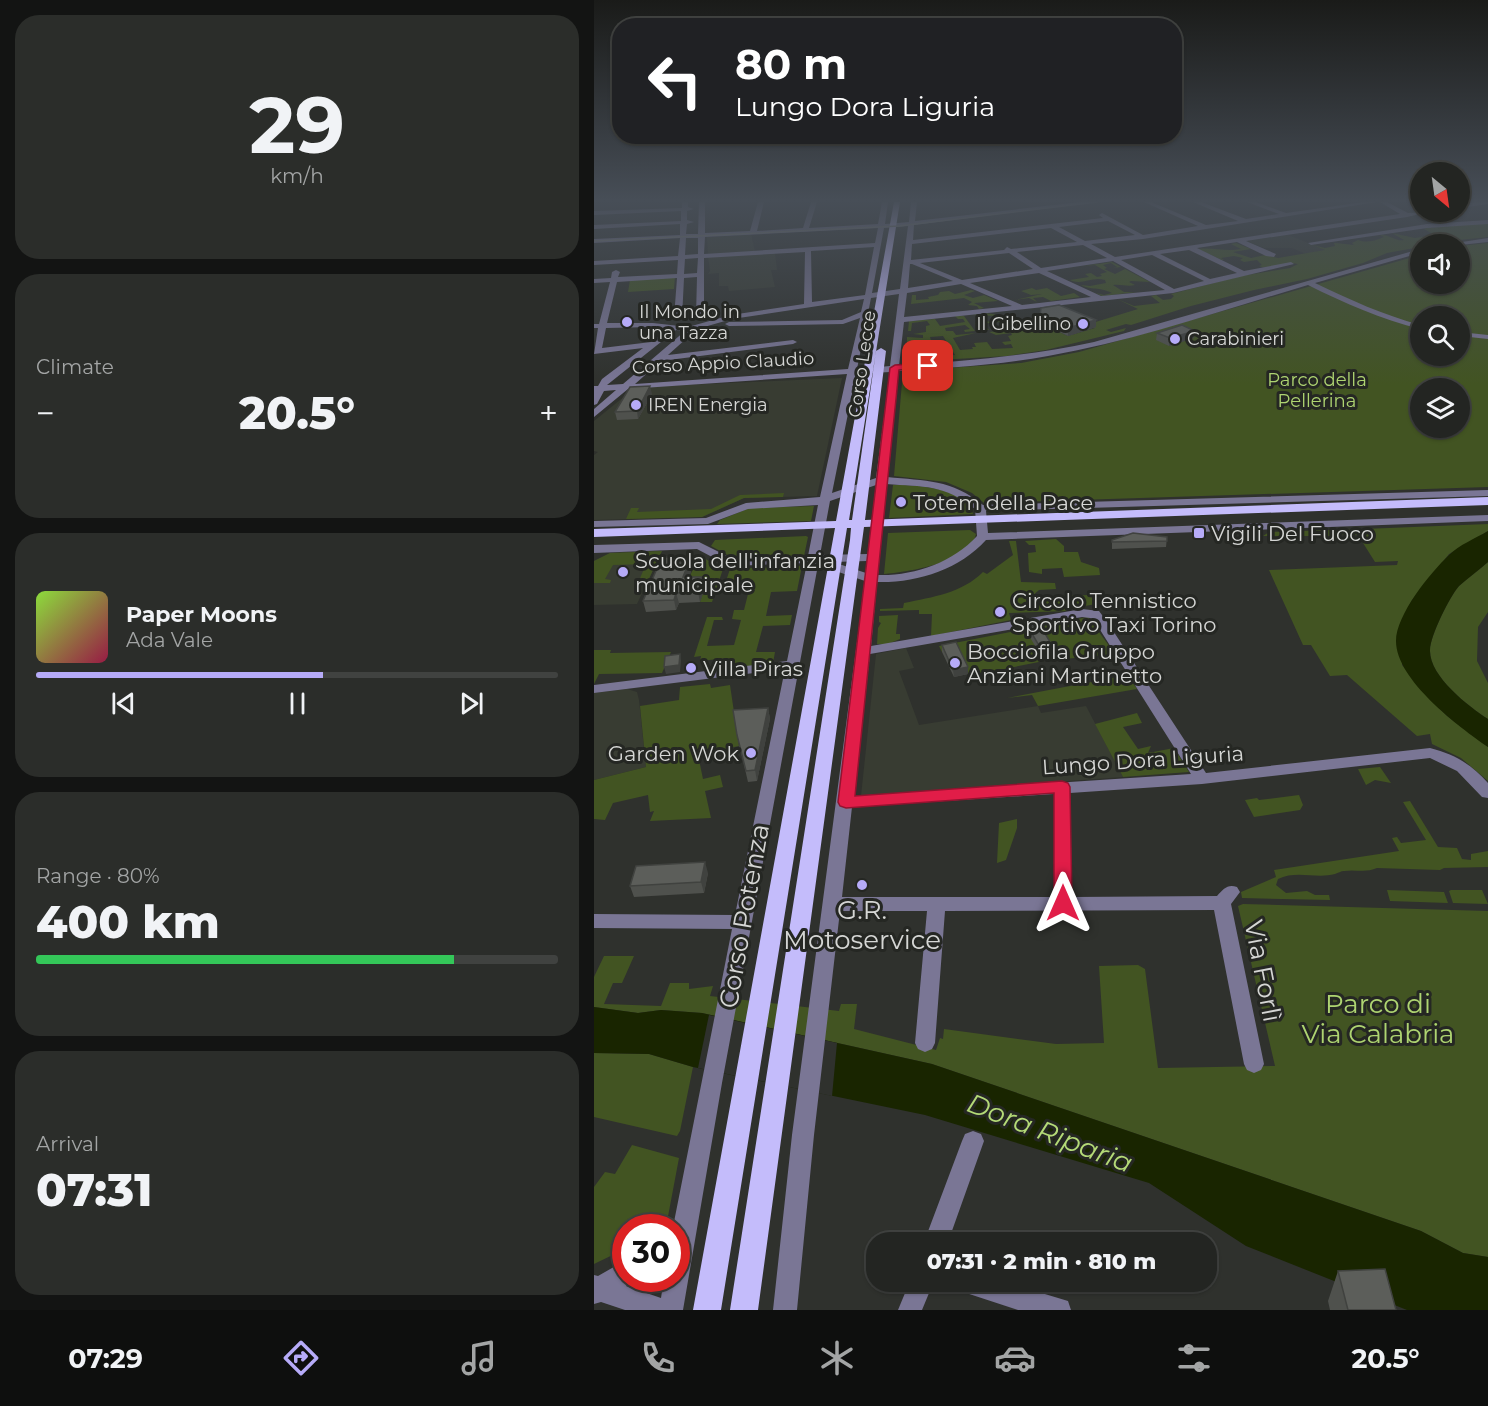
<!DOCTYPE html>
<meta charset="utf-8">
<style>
body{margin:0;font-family:Montserrat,sans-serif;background:#2b2d2a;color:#f1f3f6;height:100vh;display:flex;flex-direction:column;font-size:22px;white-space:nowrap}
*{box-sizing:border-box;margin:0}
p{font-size:20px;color:#a3a5a5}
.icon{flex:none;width:33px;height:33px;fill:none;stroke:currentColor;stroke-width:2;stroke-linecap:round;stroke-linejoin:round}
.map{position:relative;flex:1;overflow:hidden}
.side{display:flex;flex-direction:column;gap:15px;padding:15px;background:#131413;width:594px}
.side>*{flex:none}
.guide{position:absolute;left:18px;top:18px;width:570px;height:126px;border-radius:24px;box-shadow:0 2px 4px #0004,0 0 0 2px #404240;background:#202124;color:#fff;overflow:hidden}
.needle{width:39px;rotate:151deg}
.buttons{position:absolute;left:816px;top:162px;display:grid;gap:12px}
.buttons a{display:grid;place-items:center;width:60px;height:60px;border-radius:50%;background:#232522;box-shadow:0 2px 4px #0004,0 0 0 2px #404240;font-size:30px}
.speed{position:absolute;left:18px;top:1214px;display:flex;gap:12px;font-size:30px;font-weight:700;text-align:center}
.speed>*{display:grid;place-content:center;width:78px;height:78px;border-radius:50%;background:#232522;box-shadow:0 2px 4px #0004,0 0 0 2px #404240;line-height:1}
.speed .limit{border:9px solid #d22;background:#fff;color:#111}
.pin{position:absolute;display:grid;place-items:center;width:51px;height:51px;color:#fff;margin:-26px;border-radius:12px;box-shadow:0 3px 9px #0006}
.me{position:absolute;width:66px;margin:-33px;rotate:0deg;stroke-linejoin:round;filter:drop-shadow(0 0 4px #0008)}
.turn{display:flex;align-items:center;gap:21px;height:126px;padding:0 24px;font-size:27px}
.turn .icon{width:78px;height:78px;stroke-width:2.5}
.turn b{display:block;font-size:42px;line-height:51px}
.big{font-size:45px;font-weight:800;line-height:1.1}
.side .card{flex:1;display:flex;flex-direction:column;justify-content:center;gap:9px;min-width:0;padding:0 21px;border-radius:24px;background:#2b2d2a}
.side .dial{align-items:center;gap:0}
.dial b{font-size:78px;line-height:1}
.song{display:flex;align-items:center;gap:18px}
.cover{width:72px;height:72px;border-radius:9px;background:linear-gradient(135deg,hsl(90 70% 55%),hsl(340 70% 35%))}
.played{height:6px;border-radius:3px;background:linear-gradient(90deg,#b6abf8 55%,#404240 55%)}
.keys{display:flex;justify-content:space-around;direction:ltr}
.heat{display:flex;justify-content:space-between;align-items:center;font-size:33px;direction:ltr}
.charge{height:9px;border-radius:4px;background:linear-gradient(90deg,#34c759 80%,#404240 0)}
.trip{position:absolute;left:272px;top:1232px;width:351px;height:60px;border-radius:24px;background:#232522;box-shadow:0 2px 4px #0004,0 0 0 2px #404240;font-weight:800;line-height:60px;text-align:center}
.tabs{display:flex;height:96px;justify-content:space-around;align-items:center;background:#0e0f0e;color:#a3a5a5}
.tabs .icon{width:42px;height:42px}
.tabs .selected{color:#b6abf8}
.tabs b{font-size:27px;color:#f1f3f6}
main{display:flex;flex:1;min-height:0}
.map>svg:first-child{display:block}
.built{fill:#383c32}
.green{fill:#425422;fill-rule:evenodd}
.water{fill:#192500}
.pier{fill:#2f312d}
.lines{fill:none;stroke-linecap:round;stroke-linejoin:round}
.minor{fill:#7a7695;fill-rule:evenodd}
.major{fill:#c4bcfb;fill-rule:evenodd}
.tram{stroke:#888986;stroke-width:1.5}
.wall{fill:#4f514d}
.shaded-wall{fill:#40423f}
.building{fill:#5c5e5a;stroke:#40423f;stroke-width:1.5}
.route{fill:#e11d48;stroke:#92132f;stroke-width:1.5}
.poi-dot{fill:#b6abf8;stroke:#252723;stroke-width:2}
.labels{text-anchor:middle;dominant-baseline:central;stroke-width:6;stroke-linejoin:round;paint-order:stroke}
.far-poi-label{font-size:18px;fill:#d5d6d4;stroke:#252723;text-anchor:start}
.far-street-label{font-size:18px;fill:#d5d6d4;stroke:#252723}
.far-park-label{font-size:18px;fill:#aed471;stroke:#252723}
.poi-label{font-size:21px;fill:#d5d6d4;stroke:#252723;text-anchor:start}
.street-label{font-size:21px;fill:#d5d6d4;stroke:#252723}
.near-poi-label{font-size:26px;fill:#d5d6d4;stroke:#252723}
.near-street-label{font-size:26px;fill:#d5d6d4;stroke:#252723}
.near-park-label{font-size:26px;fill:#aed471;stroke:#252723}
.near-water-label{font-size:27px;font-style:italic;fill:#b4da77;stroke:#252723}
</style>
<main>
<section class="side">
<div class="card dial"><b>29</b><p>km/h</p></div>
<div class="card"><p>Climate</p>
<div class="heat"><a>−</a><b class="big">20.5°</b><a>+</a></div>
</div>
<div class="card">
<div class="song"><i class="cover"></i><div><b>Paper Moons</b><p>Ada Vale</p></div></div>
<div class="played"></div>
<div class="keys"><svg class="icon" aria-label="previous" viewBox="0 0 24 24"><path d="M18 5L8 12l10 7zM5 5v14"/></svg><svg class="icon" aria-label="pause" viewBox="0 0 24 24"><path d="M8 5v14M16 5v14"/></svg><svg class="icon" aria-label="next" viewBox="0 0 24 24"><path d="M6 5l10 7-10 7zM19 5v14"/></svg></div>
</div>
<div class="card"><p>Range · 80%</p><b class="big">400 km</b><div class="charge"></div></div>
<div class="card"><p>Arrival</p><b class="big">07:31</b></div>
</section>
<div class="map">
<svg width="894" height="1310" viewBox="0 0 894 1310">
<rect width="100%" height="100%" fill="#2f312d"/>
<path class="built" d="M157 234 161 251 114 254 113 237Z
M694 235 732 250 712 254 698 248H670L653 241Z
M181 253 183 270H177L181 287 135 291 134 286H125V273L114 274 116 271 114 257Z
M248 378 223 496 150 498 108 517 0 520V455L4 452 0 451V421L42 387Z
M68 551 43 604 0 605V561L16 553Z
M312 648 320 668 305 671 325 725 444 706 447 713 492 706 529 777 267 796 282 654Z
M33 689 43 692 45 700 52 767 0 780V693Z"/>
<path class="green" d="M894 223V237L826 244V247L793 253 769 263 713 279 660 290 597 306 537 325 532 324 512 330 517 332 532 328 530 331 452 350 413 356 311 362 312 350H321L320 352H324L325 355 341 351 343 356 361 355 349 336 336 337 338 344 332 346 330 342 313 345V337L329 338V335L319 334 332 332V326L336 325 333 321 318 323 317 331H314L315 321 341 319 346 326 371 322 369 319H364L361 316H370L381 331 371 332 370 330 376 329 371 325 351 328 352 331H359L362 335 382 333 359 338 366 350 379 349 378 347H382L380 343 393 342 398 349 419 348 417 344 411 345 408 342 417 341 414 336 418 335 417 333 402 335 395 332 413 330 405 322 385 324 386 328H393L395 330H386L381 323 407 320 405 316 377 315C401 312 404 312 420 331L450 325 474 336 501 328 495 324 544 309 523 299 540 306 566 303 557 296 562 295 569 300 577 299 580 296 577 294 647 276 696 268 704 264C691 260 677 272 665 266L668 265 663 260 650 262 646 260 649 258 640 256 627 258 630 260H628L604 249C619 247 632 252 647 249L637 244 642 243 657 249 639 252 657 258 671 255 684 258 731 250 719 245 731 248 741 246 740 243H742L760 245 758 243 764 240C775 244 785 239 790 237L786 235C795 234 803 242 810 240L798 233 821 238 841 235 830 229 833 228Z
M894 243V487L390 503 378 493 352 482 300 476 309 371 427 363 485 352 826 255V284H866V246ZM826 316H866V356H826ZM826 388H866V428H826Z
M518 262 527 267 519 268 523 267 517 263 509 265 513 268 510 269 521 274 531 269 556 282 537 281 535 282 541 285C533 287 528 284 519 285L530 292H542L508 296 502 293 510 295 518 293C504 286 498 291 487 285L496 286 512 283 511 280C497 276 488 286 476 280L495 277 491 274 497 273 503 277 508 276 506 274 513 272 501 265 489 266Z
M81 277 80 289 34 292 36 280Z
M438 288 442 290 453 288 467 296 480 293 486 297 457 301 449 297 439 298 443 302 435 298 421 300 448 294 437 295 427 291Z
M377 290 381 291 370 295 379 298 390 295 404 301 380 303 390 308 385 309 383 306 374 305 378 302 370 298 317 304 318 295H322V300L335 299 334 297 344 295 346 292 355 291 361 294Z
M299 485C321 485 372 487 379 514L295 518Z
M190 493 189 497 150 498 108 517 32 519 37 508H45L43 512 117 509 146 495Z
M220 506 217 521 123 524 126 520 156 508Z
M894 524V531L855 554 818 600 808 620V665L835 698 853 716 894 747V781L867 758 838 744 836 734 823 736 753 675 736 676 717 645H709L675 570 803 565 804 561 781 562 764 535H749L745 530Z
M376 530 382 534C376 563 313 572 290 574L294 533Z
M737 530 740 536H669L675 532Z
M212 536 214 537 210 556 139 558 117 546 121 540Z
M462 539 470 546V552H484L487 562 505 568 506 575 470 577 468 568 448 569V574L435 572 434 553 442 552 441 545H435L431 541Z
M415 541H422L427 582 461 583 462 589 445 590 437 597 496 595 502 604 474 609V611L415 613 417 620 337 636 338 614H325V610L286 611V609L309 608 310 603C339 597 368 593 389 572L393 574 419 555Z
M68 551 53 583H44L52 564 19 565 11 579 17 580 16 583H0V561L16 553Z
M108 557 129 569 118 602H106L111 587H91L104 558Z
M894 562V612L884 627 883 661 894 683V719C874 706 835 676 836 650 836 636 856 596 865 586 874 578 885 570 894 562Z
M208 566 203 591 177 592 172 616 198 615 196 625 169 626 162 652H181L179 663 139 668 134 658 106 661 107 656 100 657 113 617H128L129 620H120L113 646 140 645 147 620 138 619 140 610H150L156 586 130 587 136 569Z
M304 615 302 634H306V639L294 644H283L284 628 287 623 285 622V616Z
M494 617 521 654 450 661 375 676 362 649 348 652 345 646Z
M0 650H17L16 653 77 652 68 673 5 674 0 684Z
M534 675 543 689 444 706 438 695 413 698Z
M116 684 117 688 136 685 145 746 104 755 109 779 126 775 129 787 111 791 117 818 56 821 60 811 56 812 54 795 19 803 11 820 0 819V780L52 767 46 706 85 700 86 687Z
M543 713 548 723 529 727 544 749 557 746 554 753 580 748 595 772 529 777 501 724Z
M786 767 797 783 781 780 772 785 764 769Z
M705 795 709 805 706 810 660 817 651 800 663 798 665 800Z
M816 801 844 847 863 848 868 859 877 860V854L894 851V867L850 868 846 870 783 868C772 873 761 869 750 871 747 871 744 873 741 874 722 879 702 870 684 879L682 885 692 893 713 891 721 895H735L736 900 648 898 647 892 682 877 680 870 805 851 798 838 803 837 807 843 832 840 809 802Z
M423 819V828L412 860 403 863 405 823Z
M793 890 850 892 854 903 796 901Z
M857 890H888L894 904 859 903 855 891Z
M649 904 894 911V1257L869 1253 827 1231 338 1064 108 1013 67 1010 44 1013 0 1007V977L10 956H40L28 983H19L10 1004 67 1006 76 983H95V989L119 986 116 996 245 1011 247 1004H263L260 1029 342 1050 346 1038 349 1039 350 1029 462 1044 510 1043 505 966 544 965 551 969 564 1068 681 1066 644 906Z
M0 1053 55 1054 99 1067 86 1131 83 1136 0 1117Z
M38 1145 85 1158 72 1227H32L31 1249 0 1264V1187L11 1172 21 1174Z"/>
<path class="water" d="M894 531V562C885 570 874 578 865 586 856 596 836 636 836 650 835 676 874 706 894 719V747C865 727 802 680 802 641 802 615 836 573 855 555 865 545 882 538 894 531Z
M0 1007 44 1013 67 1010 108 1013 338 1064 827 1231 869 1253 894 1257V1310H813L652 1246 555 1183 331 1115 99 1067 55 1054 0 1053Z"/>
<path class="pier" d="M115 1015 243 1043 238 1096 104 1068Z"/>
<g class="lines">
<path class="minor" d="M88 202H94V207L100 209 93 211V220L100 222 93 224 92 234H104L105 202H111V233L156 231 164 202H170L163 231 209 228 217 202H223L215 228 284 224 288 202H294L291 224 315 222 317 202H323L321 221 486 202H502L320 225 319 240 509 218 505 215 508 213 549 235 604 226 550 202H557L612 225 644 221 599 202H607L652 219 685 214 653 202H661L692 213 770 202H783L549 239 497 244 521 257 806 214 786 202H793L814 213 834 212 813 217 652 241 682 254 680 257 672 256 643 242 603 248 650 271 697 262 700 264 579 293 310 322 305 366C371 361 435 356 500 342L826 249V253L721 283C756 300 790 315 826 325V329C787 319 750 303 714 285 629 310 541 341 454 356 405 365 355 368 304 371L293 477C332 481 357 479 389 505L894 490V496L392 511 394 533 894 515V521L392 540C365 570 323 583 283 582L277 646 488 609 505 611 514 623 612 773 836 748C860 754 877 764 894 783V798L888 797 863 771 836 758 608 784 476 793 478 897 623 896C630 889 633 884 643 887L646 892 637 904 670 1064 667 1070 660 1073 653 1070 650 1064 620 910 351 911 341 1043 338 1049 331 1052 324 1049 321 1043 333 911H246L220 1135 203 1310H179L198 1135 271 581 224 565 128 1083 89 1310H31L7 1302 0 1304V1275L4 1276 32 1260V1278H41L32 1286 67 1298 70 1278H82V1227H79L138 929 0 928V914L141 915 191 669 0 693V685L193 661 213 563 135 566 103 549 0 553V545L105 542 137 558 214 556 224 505 154 509 114 524 0 527V521L112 518 152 503 226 497 253 374 34 389 0 417V409L22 390 10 391 3 404 0 405V386H4L8 379 49 348 0 354 4 328H0V324H5L16 282 0 283V279L17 278 18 272 22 270 26 272 24 277 83 274 84 260 0 265V261L84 256 86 238 0 243V239L86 235V224L0 229V225L87 221V211L0 215V211L88 208ZM514 221 541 235 491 241 465 227ZM314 226 306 289 278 293 290 228ZM284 228 281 243 110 254 111 237ZM457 228 483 242 417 249 413 247 410 250 317 260 318 244ZM92 238H104V254L91 255ZM489 245 513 258 447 268 423 252ZM280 247 271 295 218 302 217 251ZM595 250 643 273 616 279 566 254ZM211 252 210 304 137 315 94 327 59 323H13L23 282 83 278 80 318 84 320 88 318 90 278 103 277 102 316 106 318 110 316V258ZM415 253 439 269 368 280 326 263ZM558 255 610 281 580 289 527 260ZM104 258 103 273 90 274 91 259ZM519 261 571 290 507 296 453 271ZM316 264H318L359 281 314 288ZM445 273 497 297 428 305 376 283ZM367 284 418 306 310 317 313 293ZM305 294 296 366 263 369 277 298ZM270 299 267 312 248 320 135 322 131 324 135 326 249 324 266 318 254 369 41 384 67 361 199 344 203 342 199 340 74 355 103 329 138 319ZM59 327 74 329 57 342 8 348 12 328ZM82 330 91 331 29 384 13 385ZM296 372 282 478 238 493 262 374ZM292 484C330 487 350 484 381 509L383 536C358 563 320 576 284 575ZM282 485 274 554 226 555 236 501ZM273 561 272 573 239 562ZM488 617 496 618 503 625 597 774 260 796 276 654ZM460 794V897H248L258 807Z
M883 202H894V204L866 208V204Z
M894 220V224L833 228 717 245 714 243 833 224Z
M894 238V242L866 245 855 244Z
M866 332 894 335V339L866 336Z
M379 1131 387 1134 390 1141 354 1242H330L368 1141 371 1134Z
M316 1281H340L328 1310H304Z
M356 1281H408L474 1301 477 1310H424L360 1289Z"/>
<path class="major" d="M300 202H306L255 520H258L282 351 287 348 292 351 271 520 894 497V505L270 527 164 1310H136L256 540 257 528H253L127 1310H99L241 528 0 537V529L242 521Z"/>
<path class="tram" d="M0 241 305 226 503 202"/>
</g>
<path class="wall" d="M446 316 502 320V327L474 336 446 323Z
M563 333 600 338 575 346 562 340Z
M58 394 44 419 23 420 21 412Z
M573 537 572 547 518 549V540Z
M89 562 97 572 95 577 111 587 106 602 85 603 82 610 52 612 49 601Z
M434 627 462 652V659L450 661 434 634Z
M348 645 374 674 360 677 348 652Z
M174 708 176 719 163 781 154 782 143 735Z
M114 873 110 893 40 897 36 886Z
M744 1271 802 1310H736L734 1301Z"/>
<path class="shaded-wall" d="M502 320V327L474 336V328Z
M601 331 600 338 575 346 576 338Z
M56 386 58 394 44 419 43 411Z
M95 562 97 572 91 587 89 577Z
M109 577 111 587 106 602 104 592Z
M82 593 85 603 82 610 80 600Z
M462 652V659L450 661V654Z
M86 654 87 661 86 672 72 674 70 667Z
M374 667V674L360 677 359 670Z
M174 708 176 719 163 781 161 770Z
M111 862 114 873 110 893 107 882Z"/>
<path class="building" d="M465 305 502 320 474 328 446 316 447 308Z
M588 325 601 331 576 338 563 333Z
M56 386 43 411 21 412 36 387Z
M539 533 573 537V541L518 542V540Z
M68 557H88L86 562H95L89 577H109L104 592 82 593 80 600 49 601Z
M446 625 462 652 450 654 434 627Z
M362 642 374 667 359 670 348 645Z
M86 654 85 665 70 667 71 656Z
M174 708 161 770 152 771 143 735 139 710Z
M111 862 107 882 36 886 42 866Z
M791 1269 802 1310H754L744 1271Z"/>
<linearGradient id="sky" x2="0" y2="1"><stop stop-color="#1a1b19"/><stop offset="0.52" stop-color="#474e57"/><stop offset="1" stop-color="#474e57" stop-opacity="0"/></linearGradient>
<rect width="894" height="385" fill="url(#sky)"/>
<path class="route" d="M334 363 337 364V367L305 370 261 796 468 781 474 783 476 787 478 903 476 908 469 910 463 908 460 903V793L252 808 246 806 244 802 296 368 301 365Z"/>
<g class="poi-dot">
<circle cx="33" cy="322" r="6"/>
<circle cx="489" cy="324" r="6"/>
<circle cx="581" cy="339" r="6"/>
<circle cx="42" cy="405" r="6"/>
<circle cx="307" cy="502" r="6"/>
<rect x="599" y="527" width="12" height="12" rx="3"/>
<circle cx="29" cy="572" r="6"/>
<circle cx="406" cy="612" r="6"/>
<circle cx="361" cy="663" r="6"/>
<circle cx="97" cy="668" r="6"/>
<circle cx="157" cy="753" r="6"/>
<circle cx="268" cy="885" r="6"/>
</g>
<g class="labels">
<g class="far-poi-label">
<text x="45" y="312">Il Mondo in<tspan x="45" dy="21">una Tazza</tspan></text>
<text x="477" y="324" text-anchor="end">Il Gibellino</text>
<text x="593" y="339">Carabinieri</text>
<text x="54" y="405">IREN Energia</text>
</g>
<g class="far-street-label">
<text transform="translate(129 363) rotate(-3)">Corso Appio Claudio</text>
<text transform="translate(268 364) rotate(-82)">Corso Lecce</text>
</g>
<g class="far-park-label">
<text x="723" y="380">Parco della<tspan x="723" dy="21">Pellerina</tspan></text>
</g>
<g class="poi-label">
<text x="319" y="502">Totem della Pace</text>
<text x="617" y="533">Vigili Del Fuoco</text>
<text x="41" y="560">Scuola dell'infanzia<tspan x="41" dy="24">municipale</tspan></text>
<text x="418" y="600">Circolo Tennistico<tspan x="418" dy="24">Sportivo Taxi Torino</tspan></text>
<text x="373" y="651">Bocciofila Gruppo<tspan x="373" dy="24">Anziani Martinetto</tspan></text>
<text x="109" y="668">Villa Piras</text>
<text x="145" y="753" text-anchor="end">Garden Wok</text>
</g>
<g class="street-label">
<text transform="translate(549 760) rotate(-4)">Lungo Dora Liguria</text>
</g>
<g class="near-poi-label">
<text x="268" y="910">G.R.<tspan x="268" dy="30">Motoservice</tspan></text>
</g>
<g class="near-street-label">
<text transform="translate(150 916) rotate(-80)">Corso Potenza</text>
<text transform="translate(669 971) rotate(79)">Via Forlì</text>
</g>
<g class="near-park-label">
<text x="784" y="1004">Parco di<tspan x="784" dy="30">Via Calabria</tspan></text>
</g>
<g class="near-water-label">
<text transform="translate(456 1133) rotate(21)">Dora Riparia</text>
</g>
</g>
</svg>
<div class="buttons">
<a><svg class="needle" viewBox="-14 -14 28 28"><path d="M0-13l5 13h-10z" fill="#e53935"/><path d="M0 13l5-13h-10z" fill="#a3a5a5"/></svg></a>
<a><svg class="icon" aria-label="sound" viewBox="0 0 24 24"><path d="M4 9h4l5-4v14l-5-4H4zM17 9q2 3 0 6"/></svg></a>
<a><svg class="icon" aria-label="search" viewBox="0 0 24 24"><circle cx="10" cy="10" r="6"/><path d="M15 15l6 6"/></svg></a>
<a><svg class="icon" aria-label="layers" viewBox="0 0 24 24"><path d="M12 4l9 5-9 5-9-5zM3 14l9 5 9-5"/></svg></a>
</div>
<div class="speed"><div class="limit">30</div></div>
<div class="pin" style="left:334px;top:366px;background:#d93025"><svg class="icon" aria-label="arrive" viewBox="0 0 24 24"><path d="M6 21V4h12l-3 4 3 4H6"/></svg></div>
<svg class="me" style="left:469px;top:903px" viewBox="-20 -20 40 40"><path d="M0-17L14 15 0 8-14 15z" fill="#e11d48" stroke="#fff" stroke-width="4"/></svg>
<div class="trip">07:31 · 2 min · 810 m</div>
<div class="guide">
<div class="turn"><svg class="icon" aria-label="left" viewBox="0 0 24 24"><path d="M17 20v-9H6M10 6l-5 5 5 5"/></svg><div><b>80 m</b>Lungo Dora Liguria</div></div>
</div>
</div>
</main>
<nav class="tabs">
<b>07:29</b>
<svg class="icon selected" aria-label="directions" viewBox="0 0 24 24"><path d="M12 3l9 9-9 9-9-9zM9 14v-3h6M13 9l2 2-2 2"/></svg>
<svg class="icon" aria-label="music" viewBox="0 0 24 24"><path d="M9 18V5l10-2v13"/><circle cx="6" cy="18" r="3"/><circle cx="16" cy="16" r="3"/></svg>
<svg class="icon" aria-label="phone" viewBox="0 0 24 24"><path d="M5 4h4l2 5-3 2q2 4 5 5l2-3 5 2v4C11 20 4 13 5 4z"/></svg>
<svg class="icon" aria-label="climate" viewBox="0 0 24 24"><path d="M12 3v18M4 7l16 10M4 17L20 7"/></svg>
<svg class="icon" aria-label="car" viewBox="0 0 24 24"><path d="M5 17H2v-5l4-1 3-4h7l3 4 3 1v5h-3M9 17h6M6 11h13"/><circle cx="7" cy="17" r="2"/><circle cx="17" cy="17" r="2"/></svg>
<svg class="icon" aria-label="filters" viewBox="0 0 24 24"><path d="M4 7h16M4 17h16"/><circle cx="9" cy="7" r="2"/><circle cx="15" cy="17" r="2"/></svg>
<b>20.5°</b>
</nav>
